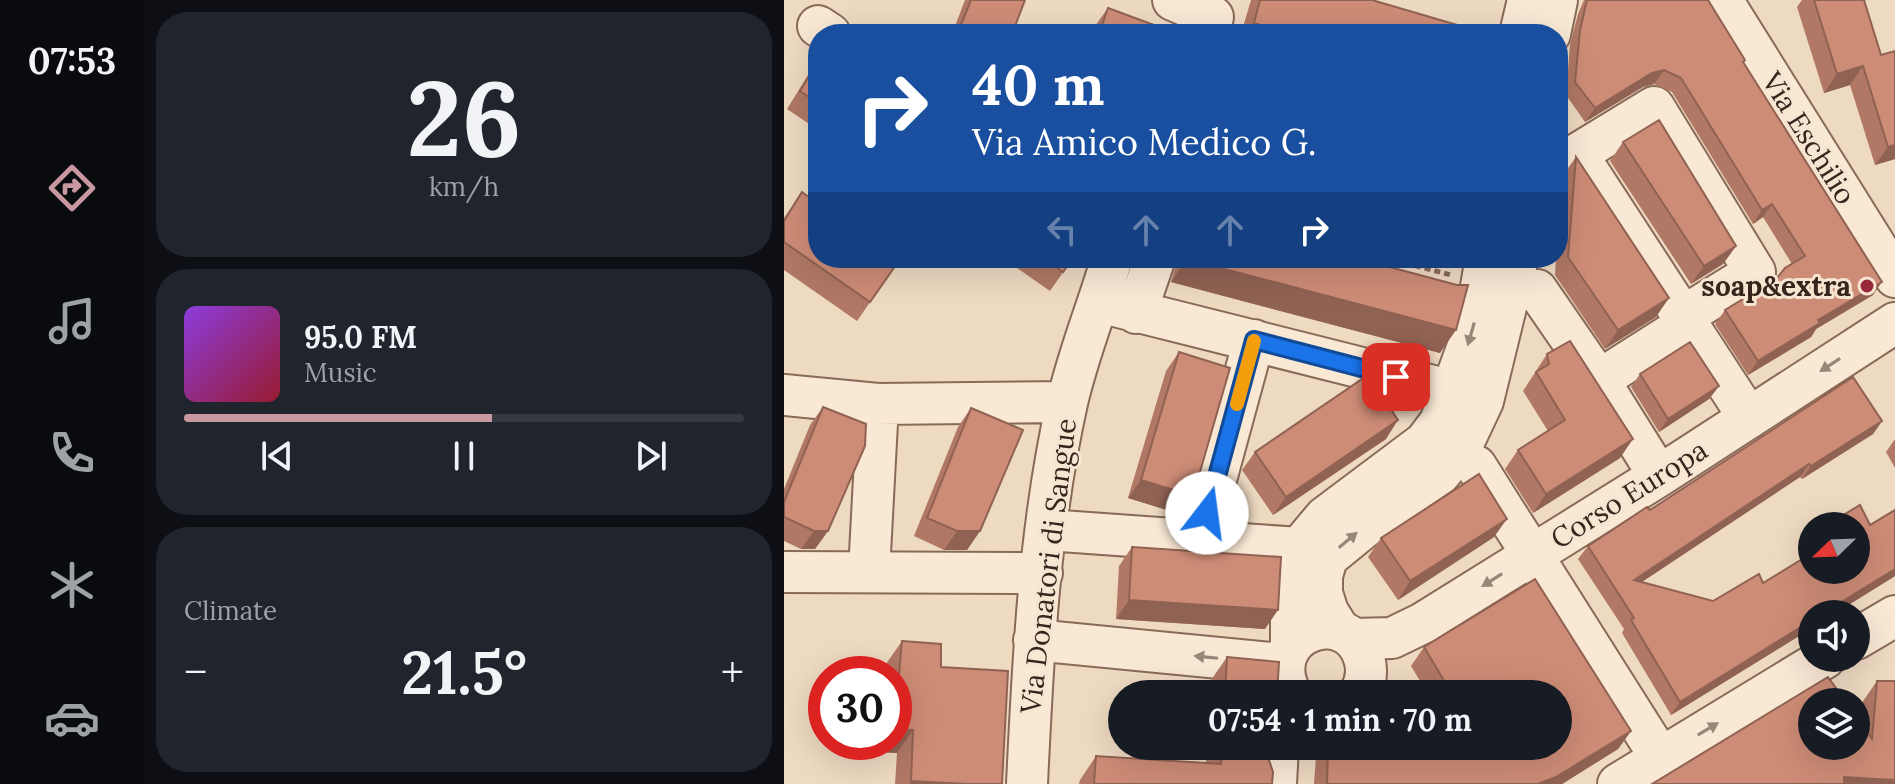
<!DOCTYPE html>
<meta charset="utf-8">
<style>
body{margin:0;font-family:Lora,serif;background:#20242c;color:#f1f3f6;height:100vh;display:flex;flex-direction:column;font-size:30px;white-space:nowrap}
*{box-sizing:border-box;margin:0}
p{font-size:26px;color:#9ea1a6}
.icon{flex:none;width:44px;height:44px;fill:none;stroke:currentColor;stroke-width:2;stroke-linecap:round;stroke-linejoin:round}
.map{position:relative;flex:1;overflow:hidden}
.sheet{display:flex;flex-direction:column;gap:12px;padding:12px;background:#0d0f14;width:640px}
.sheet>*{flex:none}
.guide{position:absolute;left:24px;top:24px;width:760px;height:244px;border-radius:32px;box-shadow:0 8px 32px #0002;background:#1a4fa0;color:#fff;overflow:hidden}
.needle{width:52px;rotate:247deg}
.buttons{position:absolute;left:1014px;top:512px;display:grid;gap:16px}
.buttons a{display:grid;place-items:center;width:72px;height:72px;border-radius:50%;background:#171b24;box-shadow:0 8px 32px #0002;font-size:40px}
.speed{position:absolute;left:24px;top:656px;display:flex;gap:16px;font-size:40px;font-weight:700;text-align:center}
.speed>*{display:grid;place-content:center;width:104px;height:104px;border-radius:50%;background:#171b24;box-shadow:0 8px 32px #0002;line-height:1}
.speed .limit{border:12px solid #d22;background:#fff;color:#111}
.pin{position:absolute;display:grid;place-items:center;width:68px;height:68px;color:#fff;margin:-34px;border-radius:16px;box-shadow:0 4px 12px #0006}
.me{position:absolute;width:88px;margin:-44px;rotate:15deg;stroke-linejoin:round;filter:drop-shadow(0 0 6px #0008)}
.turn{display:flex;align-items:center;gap:28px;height:168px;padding:0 32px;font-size:36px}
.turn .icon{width:104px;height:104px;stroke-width:2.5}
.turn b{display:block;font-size:56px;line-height:68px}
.lanes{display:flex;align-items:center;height:76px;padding:0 32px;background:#0003;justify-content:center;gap:40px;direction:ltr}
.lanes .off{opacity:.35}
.big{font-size:60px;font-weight:700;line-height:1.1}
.sheet .card{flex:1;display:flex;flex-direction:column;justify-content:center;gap:12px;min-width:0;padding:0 28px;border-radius:32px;background:#20242c}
.sheet .dial{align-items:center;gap:0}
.dial b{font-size:104px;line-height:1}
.song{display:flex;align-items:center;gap:24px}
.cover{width:96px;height:96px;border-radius:12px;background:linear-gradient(135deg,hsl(270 70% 55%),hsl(350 70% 35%))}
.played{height:8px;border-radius:4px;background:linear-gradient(90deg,#c898a1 55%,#363941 55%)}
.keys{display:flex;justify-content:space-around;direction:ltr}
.heat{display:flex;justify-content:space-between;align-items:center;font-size:44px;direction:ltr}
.trip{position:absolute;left:324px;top:680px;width:464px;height:80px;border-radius:40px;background:#171b24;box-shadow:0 8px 32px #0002;font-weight:700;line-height:80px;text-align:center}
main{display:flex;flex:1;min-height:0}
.menu{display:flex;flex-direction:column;width:144px;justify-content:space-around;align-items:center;background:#090b0e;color:#9ea1a6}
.menu .icon{width:56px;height:56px}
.menu .current{color:#c898a1}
.menu b{font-size:36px;color:#f1f3f6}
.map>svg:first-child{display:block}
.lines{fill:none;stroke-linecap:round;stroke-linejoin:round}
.minor-casing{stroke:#886a58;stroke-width:44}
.path{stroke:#886a58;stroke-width:5;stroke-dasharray:6 4;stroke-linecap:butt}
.minor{stroke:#f9e8d4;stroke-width:40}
.wall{fill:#b07865}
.shaded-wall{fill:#906253}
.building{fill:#cd8c76;stroke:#906253;stroke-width:2}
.oneway{fill:#988678}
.route-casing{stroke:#114b97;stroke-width:20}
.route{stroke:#1a73e8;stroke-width:14}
.slow{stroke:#f59e0b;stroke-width:14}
.poi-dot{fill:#97283a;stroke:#f6e5d0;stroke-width:3}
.labels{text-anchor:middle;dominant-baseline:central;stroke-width:6;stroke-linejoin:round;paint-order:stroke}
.street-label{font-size:28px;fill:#37251d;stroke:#f6e5d0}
.poi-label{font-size:28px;font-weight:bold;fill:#37251d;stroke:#f6e5d0;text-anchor:end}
</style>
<main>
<nav class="menu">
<b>07:53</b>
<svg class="icon current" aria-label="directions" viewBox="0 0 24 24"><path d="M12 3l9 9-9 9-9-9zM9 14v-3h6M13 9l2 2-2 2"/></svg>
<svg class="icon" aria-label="music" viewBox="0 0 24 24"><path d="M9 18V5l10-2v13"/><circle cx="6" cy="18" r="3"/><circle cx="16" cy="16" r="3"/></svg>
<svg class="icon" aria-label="phone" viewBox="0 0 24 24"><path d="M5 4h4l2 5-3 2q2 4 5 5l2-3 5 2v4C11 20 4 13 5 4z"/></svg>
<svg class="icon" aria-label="climate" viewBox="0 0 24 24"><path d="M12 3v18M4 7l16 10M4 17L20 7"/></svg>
<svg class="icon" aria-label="car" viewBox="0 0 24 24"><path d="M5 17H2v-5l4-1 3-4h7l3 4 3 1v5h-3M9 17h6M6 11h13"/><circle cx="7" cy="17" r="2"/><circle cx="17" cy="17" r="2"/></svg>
</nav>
<section class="sheet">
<div class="card dial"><b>26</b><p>km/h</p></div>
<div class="card">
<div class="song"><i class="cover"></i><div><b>95.0 FM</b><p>Music</p></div></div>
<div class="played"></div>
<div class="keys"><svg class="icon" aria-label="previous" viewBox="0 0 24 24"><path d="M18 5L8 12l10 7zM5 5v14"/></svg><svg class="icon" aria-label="pause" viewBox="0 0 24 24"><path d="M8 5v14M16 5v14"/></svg><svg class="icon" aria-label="next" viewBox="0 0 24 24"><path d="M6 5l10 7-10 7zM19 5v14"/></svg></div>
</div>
<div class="card"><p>Climate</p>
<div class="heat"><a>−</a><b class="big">21.5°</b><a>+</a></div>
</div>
</section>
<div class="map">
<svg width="1111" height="784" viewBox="0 0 1111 784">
<rect width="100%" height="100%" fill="#eed9c1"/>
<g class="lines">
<defs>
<path id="minor" d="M389 0 429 17
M938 0 1111 277
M34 26 46 34
M736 34 744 0
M766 34 773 0
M753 290 815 380 875 476
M315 302 669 391
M352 313 371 258
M898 317 971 272 870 107 793 154 965 418
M815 380 903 324
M0 395 94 404 283 402
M692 466 876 757
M263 530 515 548
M415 542 470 340
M0 572 258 573
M85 572 94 404
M556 631 544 612 538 593V576L543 558 592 518 656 474 676 450 699 401 734 258
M569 639 608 638 639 623 875 476 1111 323
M1072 639 1111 616
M250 640 496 664
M507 645V579L515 548 541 517 641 442 656 422 689 332 702 258
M507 694C476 633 563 602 580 658 584 671 582 683 575 694
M243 784C249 657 255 528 283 403 294 354 314 306 328 258
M492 784 494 746
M834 784 1041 658"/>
</defs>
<use href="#minor" class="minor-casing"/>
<path class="path" d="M602 258 667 275"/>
<use href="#minor" class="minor"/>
</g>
<path class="wall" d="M181 0H241L228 34H168Z
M467 0H588L704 34H457Z
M800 0H924L961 60 960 62 1089 295 1032 329 1027 337 964 375 931 324 941 310 993 278 1008 264 979 217 969 224 888 92 870 84 859 87 801 122 782 95 786 44 794 14Z
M1018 0H1080L1097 55 1111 51V159L1091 165 1066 85 1040 93 1013 7Z
M324 8 370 34H308L311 26Z
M34 59V130L3 109Z
M839 142 952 246 939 264 907 284 826 161Z
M792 157 872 317 821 349 771 275 772 258H774V238L779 175Z
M18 192 114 262 73 321 0 270V218Z
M219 258H289L266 291Z
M394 258H572L673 285 656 353 387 282Z
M395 352 396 514 344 498 382 371Z
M763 354 836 458 749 513 721 469 734 450 764 431 739 391Z
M856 374 935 386 925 399 875 432 847 387Z
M39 407 44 531 31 549H17L0 541V489L26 425Z
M187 408 196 531 183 550H160L130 536 174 427Z
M1098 421 1089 434 1018 479 1016 477 858 582 929 601 979 583 1019 559 1014 550 1023 537 1028 534V570L1086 525 1111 510V576L1050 614H1028V628L887 715 838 633 840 629 794 559 804 546 866 510Z
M602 439 489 515 458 470 471 452Z
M1111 439V468L1102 452Z
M710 537 614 600 584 557 597 538Z
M348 547 481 629 332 619 335 566Z
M751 579 847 731 834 749 778 784H530L532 756 539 746H774V694H644L627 666 640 647Z
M118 641 157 667 218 784H111L113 753 94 752 95 742H110V674H101L102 664Z
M443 657 493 694H426L427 680Z
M1093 681 1111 784 1076 721 1077 704Z
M423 746H486L485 760 488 784H295L296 780 312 756 422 763Z"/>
<path class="shaded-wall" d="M470 23 509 34H462Z
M1079 66 1066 85 1040 93 1053 74Z
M880 70 870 84 859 87 801 122 811 108 868 73Z
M1111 145V159L1091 165 1104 147Z
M988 204 979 217 969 224 978 210Z
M952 246 939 264 907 284 920 266Z
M403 259 672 330 656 353 387 282Z
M1098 282 1089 295 1032 329 1027 337 964 375 974 361 1034 320Z
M885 298 872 317 821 349 834 330Z
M935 386 925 399 875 432 884 419Z
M614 420 602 439 489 515 502 497Z
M1098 421 1089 434 1018 479 1027 466Z
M849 439 836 458 749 513 762 494Z
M1025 464 1016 477 841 593 850 580Z
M357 480 409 496 396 514 344 498Z
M723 519 710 537 614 600 626 581Z
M30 531H44L31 549H17Z
M173 531H196L183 550H160Z
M1111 569V576L1050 614H1038Z
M345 600 494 610 481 629 332 619Z
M1028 620V628L887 715 896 702Z
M110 729 129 730 113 753 94 752 101 742H110Z
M847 731 834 749 778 784H754Z
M1060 777 1111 780V784H1056Z
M127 781 184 784H125Z"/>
<path class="building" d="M187 0H241L228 34H179L174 32Z
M476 0H588L704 34H509L470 23Z
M803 0H924L961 60 959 62 1098 282 1034 320 1036 323 974 361 941 310 993 278 1001 268 1021 256 988 204 978 210 897 78 880 70 868 73 811 108 791 82 796 30Z
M1030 0H1080L1097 55 1111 51V145L1104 147 1079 66 1053 74Z
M324 8 373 26 370 34H315Z
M34 61V103L16 91Z
M875 120 952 246 920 266 839 142Z
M792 157 885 298 834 330 784 257Z
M18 192 34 204V258H109L114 262 86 302 0 242V221Z
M259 258H289L279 272Z
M404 258H572L673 285H684L672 330 403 259Z
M786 341 849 439 762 494 734 450 781 420 752 372 765 364 763 354Z
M906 342 935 386 884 419 856 374Z
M395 352 446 368 409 496 357 480Z
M584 375 614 420 502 497 471 452Z
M1069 377 1098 421 1027 466 1025 464 850 580 929 601 975 574 979 583 1028 553V570H1072V526H1041L1076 505 1086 525 1111 510V569L1038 614H1028V620L896 702 847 620 850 618 804 546 863 507 866 510Z
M39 407 82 424 81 446 44 531H30L0 517V502Z
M187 408 239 430 196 531H173L143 518Z
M695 474 723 519 626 581 597 538Z
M1028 534V545L1023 537Z
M348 547 497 557 494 610 345 600Z
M751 579 847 731 772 777 754 784H543L544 746H774V694H668L640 647Z
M118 641 157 644V667L224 671 218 784H184L127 781 129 730 110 729Z
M443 657 495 662 493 694H441Z
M1044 677 1062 702H1028V746H1072V716L1088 739 1093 681H1111V780L1060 777V784H868Z
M438 746H486L485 760 489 772 488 784H310L312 756 437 764Z"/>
<defs><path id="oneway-solid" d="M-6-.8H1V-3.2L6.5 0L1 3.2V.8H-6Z" transform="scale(2)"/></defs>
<g class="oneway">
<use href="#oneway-solid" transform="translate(687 334) rotate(106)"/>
<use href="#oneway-solid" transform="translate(1046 365) rotate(147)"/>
<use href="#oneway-solid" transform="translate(564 540) rotate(-40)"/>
<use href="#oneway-solid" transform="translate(708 580) rotate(148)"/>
<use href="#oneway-solid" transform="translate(422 657) rotate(-174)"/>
<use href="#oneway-solid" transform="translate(924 729) rotate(-31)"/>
</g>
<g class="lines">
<defs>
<path id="route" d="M423 513 470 340 612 377"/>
</defs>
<use href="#route" class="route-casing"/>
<use href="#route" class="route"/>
<path class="slow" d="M453 404 470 341"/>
</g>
<circle class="poi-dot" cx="1083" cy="286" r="8"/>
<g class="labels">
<g class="street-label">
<text transform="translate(1025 138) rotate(58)">Via Eschilio</text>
<text transform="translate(845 494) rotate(-32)">Corso Europa</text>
<text transform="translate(264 566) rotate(-83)">Via Donatori di Sangue</text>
</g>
<g class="poi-label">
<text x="1067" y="286">soap&amp;extra</text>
</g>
</g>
</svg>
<div class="buttons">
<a><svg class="needle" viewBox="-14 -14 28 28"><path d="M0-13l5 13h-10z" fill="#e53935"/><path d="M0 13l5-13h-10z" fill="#9ea1a6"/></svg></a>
<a><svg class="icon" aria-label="sound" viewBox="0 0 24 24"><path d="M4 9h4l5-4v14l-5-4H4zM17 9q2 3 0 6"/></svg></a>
<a><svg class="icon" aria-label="layers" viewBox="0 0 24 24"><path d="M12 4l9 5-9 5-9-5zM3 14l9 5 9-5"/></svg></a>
</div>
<div class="speed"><div class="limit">30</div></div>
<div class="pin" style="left:612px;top:377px;background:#d93025"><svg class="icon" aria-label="arrive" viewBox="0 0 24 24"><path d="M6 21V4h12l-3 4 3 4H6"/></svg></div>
<svg class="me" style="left:423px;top:513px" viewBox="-20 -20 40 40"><circle r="19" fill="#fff"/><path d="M0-13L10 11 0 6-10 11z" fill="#1a73e8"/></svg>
<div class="trip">07:54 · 1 min · 70 m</div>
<div class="guide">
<div class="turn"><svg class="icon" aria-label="right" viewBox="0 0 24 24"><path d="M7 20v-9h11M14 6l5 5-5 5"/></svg><div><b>40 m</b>Via Amico Medico G.</div></div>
<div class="lanes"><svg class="icon off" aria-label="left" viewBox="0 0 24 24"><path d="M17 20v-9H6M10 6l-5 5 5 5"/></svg><svg class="icon off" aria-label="ahead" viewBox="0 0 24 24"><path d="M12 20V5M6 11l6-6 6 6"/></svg><svg class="icon off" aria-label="ahead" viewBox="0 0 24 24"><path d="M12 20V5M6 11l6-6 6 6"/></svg><svg class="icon" aria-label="right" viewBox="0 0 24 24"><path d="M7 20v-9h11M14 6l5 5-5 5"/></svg></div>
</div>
</div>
</main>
